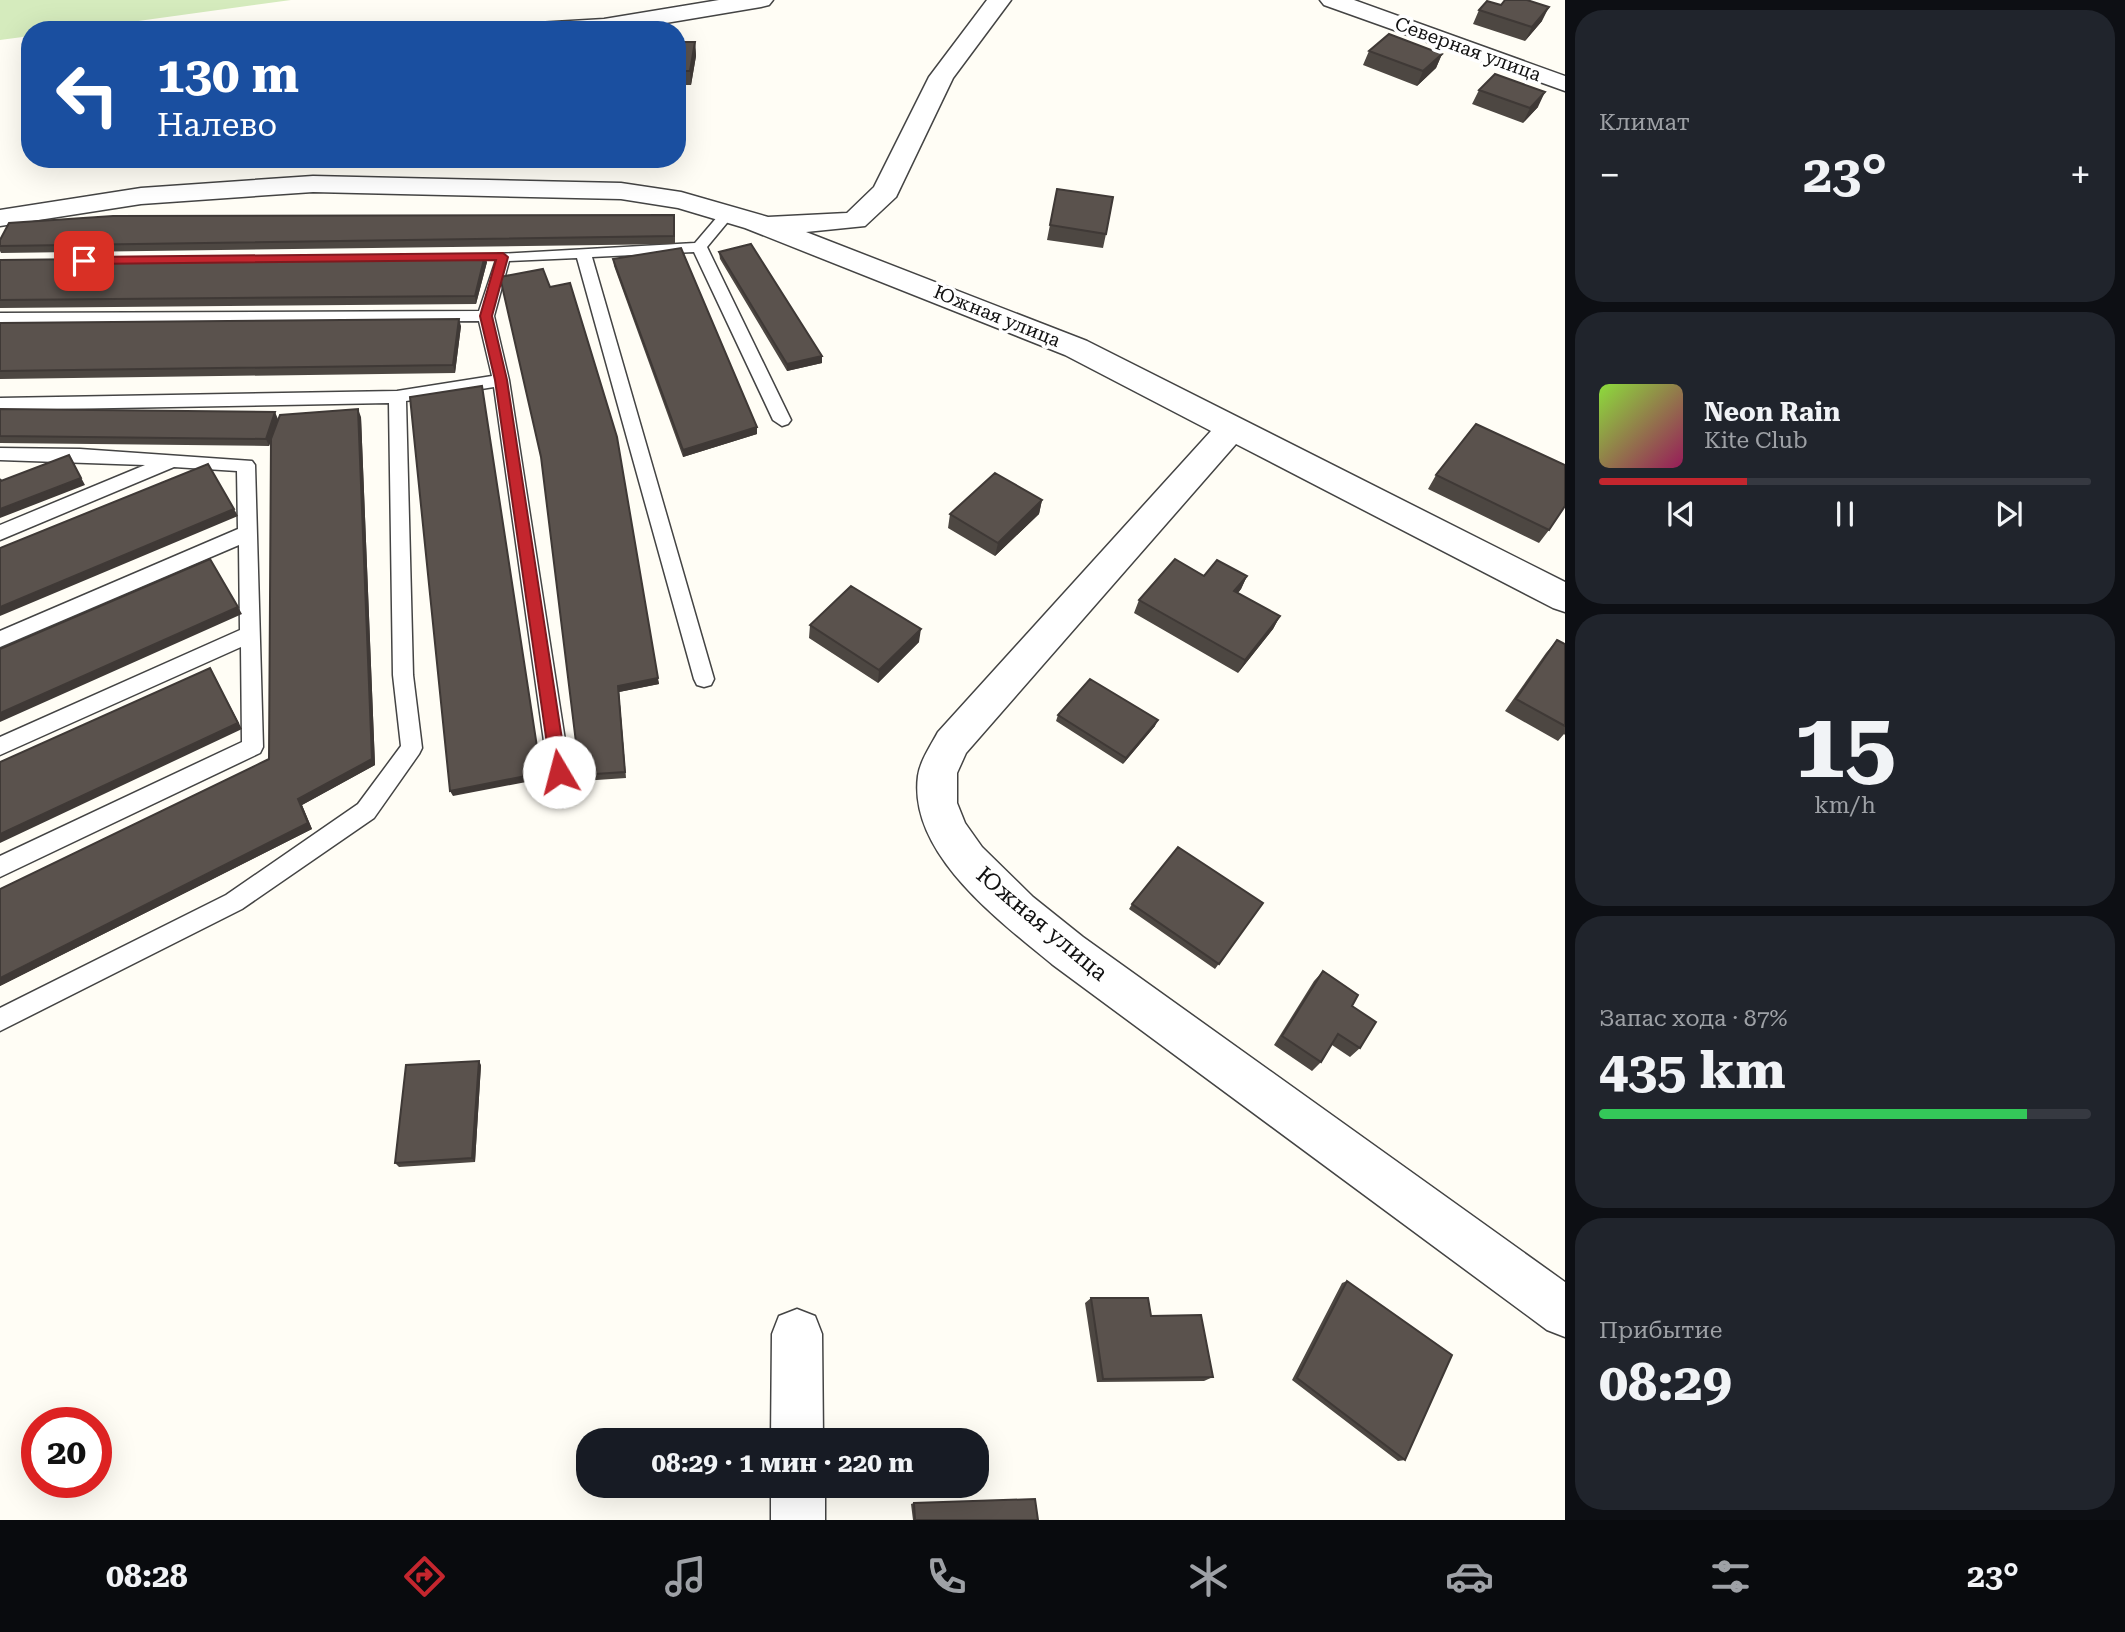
<!DOCTYPE html>
<html lang="ru">
<meta charset="utf-8">
<style>
body{margin:0;font-family:"Roboto Serif",serif;background:#20242c;color:#f1f3f6;height:100vh;display:flex;flex-direction:column;font-size:26px;white-space:nowrap}
*{box-sizing:border-box;margin:0}
p{font-size:23px;color:#9ea1a6}
.icon{flex:none;width:38px;height:38px;fill:none;stroke:currentColor;stroke-width:2;stroke-linecap:round;stroke-linejoin:round}
.map{position:relative;flex:1;overflow:hidden}
.sheet{display:flex;flex-direction:column;gap:10px;padding:10px;background:#0d0f14;width:560px}
.sheet>*{flex:none}
.banner{position:absolute;left:21px;top:21px;width:665px;height:147px;border-radius:28px;box-shadow:0 7px 28px #0002;background:#1a4fa0;color:#fff;overflow:hidden}
.speed{position:absolute;left:21px;top:1407px;display:flex;gap:14px;font-size:35px;font-weight:700;text-align:center}
.speed>*{display:grid;place-content:center;width:91px;height:91px;border-radius:50%;background:#171b24;box-shadow:0 7px 28px #0002;line-height:1}
.speed .limit{border:10px solid #d22;background:#fff;color:#111}
.pin{position:absolute;display:grid;place-items:center;width:60px;height:60px;color:#fff;margin:-30px;border-radius:14px;box-shadow:0 4px 10px #0006}
.me{position:absolute;width:77px;margin:-38px;rotate:352deg;stroke-linejoin:round;filter:drop-shadow(0 0 5px #0008)}
.turn{display:flex;align-items:center;gap:24px;height:147px;padding:0 21px;font-size:32px}
.turn .icon{width:91px;height:91px;stroke-width:2.5}
.turn b{display:block;font-size:49px;line-height:60px}
.big{font-size:52px;font-weight:700;line-height:1.1}
.sheet .card{flex:1;display:flex;flex-direction:column;justify-content:center;gap:10px;min-width:0;padding:0 24px;border-radius:28px;background:#20242c}
.sheet .dial{align-items:center;gap:0}
.dial b{font-size:91px;line-height:1}
.song{display:flex;align-items:center;gap:21px}
.cover{width:84px;height:84px;border-radius:10px;background:linear-gradient(135deg,hsl(90 70% 55%),hsl(330 70% 35%))}
.played{height:7px;border-radius:4px;background:linear-gradient(90deg,#c4262e 30%,#363941 30%)}
.keys{display:flex;justify-content:space-around;direction:ltr}
.heat{display:flex;justify-content:space-between;align-items:center;font-size:38px;direction:ltr}
.charge{height:10px;border-radius:5px;background:linear-gradient(90deg,#34c759 87%,#363941 0)}
.trip{position:absolute;left:576px;top:1428px;width:413px;height:70px;border-radius:28px;background:#171b24;box-shadow:0 7px 28px #0002;font-weight:700;line-height:70px;text-align:center}
.tabs{display:flex;height:112px;justify-content:space-around;align-items:center;background:#090b0e;color:#9ea1a6}
.tabs .icon{width:49px;height:49px}
.tabs .on{color:#c4262e}
.tabs b{font-size:32px;color:#f1f3f6}
main{display:flex;flex:1;min-height:0}
.map>svg:first-child{display:block}
.green{fill:#d5ebbd}
.lines{fill:none;stroke-linecap:round;stroke-linejoin:round}
.lane-casing{stroke:#444;stroke-width:3}
.street-casing{stroke:#444;stroke-width:3}
.lane{fill:#fff;fill-rule:evenodd}
.street{fill:#fff;fill-rule:evenodd}
.wall{fill:#4d4742}
.shaded-wall{fill:#3f3936}
.building{fill:#5a524d;stroke:#3f3936;stroke-width:2}
.route{fill:#c4262e;stroke:#7f191e;stroke-width:2}
.labels{text-anchor:middle;dominant-baseline:central;stroke-width:7;stroke-linejoin:round;paint-order:stroke}
.far-street-label{font-size:19px;fill:#111;stroke:#fff}
.street-label{font-size:23px;fill:#111;stroke:#fff}
</style>
<main>
<div class="map">
<svg width="1565" height="1520" viewBox="0 0 1565 1520">
<rect width="100%" height="100%" fill="#fffdf5"/>
<path class="green" d="M0 0H291L73 30H30V36L0 40Z"/>
<g class="lines">
<defs>
<path id="lane" d="M729 208 736 212 707 247 791 420 788 424 782 426 773 420 694 252 592 257 714 679 711 685 704 687 697 685 694 679 577 258 509 261 494 316 509 380 574 798 571 804 563 807 555 804 552 798 494 387 406 401 413 675 422 748 419 754 374 818 242 909 0 1031V1008L226 895 358 804 401 746 393 675 389 403 0 410V398L397 391 492 376 479 321 0 323V313L479 311 498 254 695 243 724 209Z
M0 448 80 449 252 461 255 465 263 747 260 753 0 877V856L242 742 241 647 0 755V737L240 630 239 545 0 647V631L238 529 237 471 174 467 0 540V525L145 465 0 460Z"/>
<path id="street" d="M719 0H773L769 5 761 7 624 30H525L529 25 537 23 604 19Z
M987 0H1011L953 78 896 197 865 226 806 232 1087 341 1565 582V612L1553 608 1236 444 966 753 957 773V803L965 823 982 847 1033 897 1083 937 1565 1282V1337L1547 1330 1053 965C1000 921 908 854 918 776 920 761 931 745 938 732L1211 431 1065 355 745 228 678 208 621 199 313 192 141 204 0 226V210L141 188 313 176 621 183 681 192 768 217 847 213 874 187 929 77Z
M1320 0H1354L1565 76V91L1324 5Z
M797 1309 815 1316 822 1334 823 1440H771L772 1334 779 1316Z
M771 1486H825V1520H771Z"/>
</defs>
<use href="#lane" class="lane-casing"/>
<use href="#street" class="street-casing"/>
<use href="#lane" class="lane"/>
<use href="#street" class="street"/>
</g>
<path class="wall" d="M1501 5 1542 21 1525 41 1473 24 1479 10Z
M677 42H695L696 56 691 85H677Z
M1369 51 1442 54 1436 68 1417 86 1363 65Z
M1479 90 1538 107 1523 123 1472 104Z
M217 159H244L218 161Z
M1057 189 1106 234 1103 248 1047 240Z
M675 223V244L1 253 0 251V240Z
M719 252 822 363 787 371 720 259Z
M613 259 757 434 683 457 614 266Z
M0 260 487 262 476 304 0 308Z
M550 287 659 684 619 692 626 778 582 781 580 775Z
M0 323 461 326 455 373 0 379Z
M0 409 278 419 361 417 375 765 302 805 312 829 0 986V889L269 759 271 441 269 446 0 443Z
M1436 475 1549 530 1539 543 1428 489Z
M1042 500 1039 514 995 556 948 528 950 514Z
M1204 576H1247L1241 589 1238 593 1280 616 1273 629 1238 673 1134 613 1139 600Z
M810 625 919 642 878 683 809 638Z
M1557 640 1565 644V735L1564 734 1558 741 1505 711 1546 653Z
M1058 715 1155 726 1123 764 1056 721Z
M1263 903 1215 969 1129 909 1132 904Z
M1323 971 1352 1006 1360 1048 1350 1057 1332 1045 1321 1062 1312 1071 1274 1045 1314 981Z
M481 1065 475 1162 399 1167 395 1163Z
M1347 1281 1405 1460 1398 1461 1292 1380 1342 1283Z
M1091 1298 1151 1316 1213 1377 1204 1381 1097 1382 1085 1303Z
M914 1503 1038 1520H913L911 1504Z"/>
<path class="shaded-wall" d="M1549 7 1542 21 1525 41 1532 27Z
M695 42 696 56 691 85 690 71Z
M1442 54 1436 68 1417 86 1423 71Z
M1545 92 1538 107 1523 123 1530 108Z
M485 255 487 262 476 304 475 296Z
M459 319 461 326 455 373 453 365Z
M822 356V363L787 371V364Z
M482 386 542 779 453 796 450 791Z
M358 409 361 417 375 765 302 805 312 829 0 986V978L298 799Z
M275 412 278 419 269 446 266 439Z
M757 427V434L683 457V450Z
M69 455 85 485 0 518V509Z
M1042 500 1039 514 995 556 998 543Z
M234 509 238 516 0 616V607Z
M1247 576 1241 589 1228 605 1234 591Z
M238 607 242 614 0 722V713Z
M1280 616 1273 629 1238 673 1245 660Z
M921 629 919 642 878 683 879 670Z
M210 668 242 729 0 843V834Z
M658 678 659 684 619 692 626 778 618 686Z
M1158 720 1155 726 1123 764 1126 758Z
M479 1061 481 1065 475 1162 472 1158Z"/>
<path class="building" d="M1505 0H1527L1549 7 1532 27 1479 10 1487 1 1501 5Z
M1389 34 1442 54 1423 71 1369 51Z
M677 42H695L690 71H677Z
M1495 74 1545 92 1530 108 1479 90Z
M1057 189 1113 197 1106 234 1050 225Z
M674 215V236L0 246V240L9 223 113 216Z
M751 244 822 356 787 364 719 252Z
M681 248 757 427 683 450 613 259Z
M485 255 475 296 0 300V260Z
M543 269 550 287 570 283 617 437 658 678 618 686 625 772 580 775 541 457 500 277Z
M459 319 453 365 0 371V323Z
M482 386 541 773 450 791 410 397Z
M0 409 275 412 266 439 0 436Z
M358 409 372 759 298 799 308 823 0 978V889L269 759 271 439 280 415Z
M1476 424 1565 465V506L1549 530 1436 475Z
M69 455 81 478 0 509V479L1 481Z
M208 464 234 509 0 607V548Z
M995 473 1042 500 998 543 950 514Z
M210 559 238 607 0 713V649Z
M1175 559 1204 576 1217 560 1247 576 1234 591 1280 616 1245 660 1139 600Z
M851 586 921 629 879 670 810 625Z
M1557 640 1565 644V726L1516 699Z
M210 668 238 723 0 834V762Z
M1090 679 1158 720 1126 758 1058 715Z
M1178 847 1263 903 1219 964 1132 904Z
M1323 971 1358 995 1352 1006 1376 1022 1360 1048 1338 1034 1321 1062 1282 1036Z
M479 1061 472 1158 395 1163 406 1065Z
M1347 1281 1452 1355 1405 1460 1297 1378Z
M1091 1298H1148L1151 1316 1201 1315 1213 1377 1103 1379Z
M1035 1499 1038 1520H915L914 1503Z"/>
<path class="route" d="M503 253 508 257 492 316 507 380 567 772 565 777H553L551 772 495 380 480 316 496 260 84 264 78 261 84 257Z"/>
<g class="labels">
<g class="far-street-label">
<text transform="translate(1468 49) rotate(20)">Северная улица</text>
<text transform="translate(997 316) rotate(22)">Южная улица</text>
</g>
<g class="street-label">
<text transform="translate(1042 924) rotate(40)">Южная улица</text>
</g>
</g>
</svg>
<div class="speed"><div class="limit">20</div></div>
<div class="pin" style="left:84px;top:261px;background:#d93025"><svg class="icon" aria-label="arrive" viewBox="0 0 24 24"><path d="M6 21V4h12l-3 4 3 4H6"/></svg></div>
<svg class="me" style="left:559px;top:772px" viewBox="-20 -20 40 40"><circle r="19" fill="#fff"/><path d="M0-13L10 11 0 6-10 11z" fill="#c4262e"/></svg>
<div class="trip">08:29 · 1 мин · 220 m</div>
<div class="banner">
<div class="turn"><svg class="icon" aria-label="left" viewBox="0 0 24 24"><path d="M17 20v-9H6M10 6l-5 5 5 5"/></svg><div><b>130 m</b>Налево</div></div>
</div>
</div>
<section class="sheet">
<div class="card"><p>Климат</p>
<div class="heat"><a>−</a><b class="big">23°</b><a>+</a></div>
</div>
<div class="card">
<div class="song"><i class="cover"></i><div><b>Neon Rain</b><p>Kite Club</p></div></div>
<div class="played"></div>
<div class="keys"><svg class="icon" aria-label="previous" viewBox="0 0 24 24"><path d="M18 5L8 12l10 7zM5 5v14"/></svg><svg class="icon" aria-label="pause" viewBox="0 0 24 24"><path d="M8 5v14M16 5v14"/></svg><svg class="icon" aria-label="next" viewBox="0 0 24 24"><path d="M6 5l10 7-10 7zM19 5v14"/></svg></div>
</div>
<div class="card dial"><b>15</b><p>km/h</p></div>
<div class="card"><p>Запас хода · 87%</p><b class="big">435 km</b><div class="charge"></div></div>
<div class="card"><p>Прибытие</p><b class="big">08:29</b></div>
</section>
</main>
<nav class="tabs">
<b>08:28</b>
<svg class="icon on" aria-label="directions" viewBox="0 0 24 24"><path d="M12 3l9 9-9 9-9-9zM9 14v-3h6M13 9l2 2-2 2"/></svg>
<svg class="icon" aria-label="music" viewBox="0 0 24 24"><path d="M9 18V5l10-2v13"/><circle cx="6" cy="18" r="3"/><circle cx="16" cy="16" r="3"/></svg>
<svg class="icon" aria-label="phone" viewBox="0 0 24 24"><path d="M5 4h4l2 5-3 2q2 4 5 5l2-3 5 2v4C11 20 4 13 5 4z"/></svg>
<svg class="icon" aria-label="climate" viewBox="0 0 24 24"><path d="M12 3v18M4 7l16 10M4 17L20 7"/></svg>
<svg class="icon" aria-label="car" viewBox="0 0 24 24"><path d="M5 17H2v-5l4-1 3-4h7l3 4 3 1v5h-3M9 17h6M6 11h13"/><circle cx="7" cy="17" r="2"/><circle cx="17" cy="17" r="2"/></svg>
<svg class="icon" aria-label="filters" viewBox="0 0 24 24"><path d="M4 7h16M4 17h16"/><circle cx="9" cy="7" r="2"/><circle cx="15" cy="17" r="2"/></svg>
<b>23°</b>
</nav>
